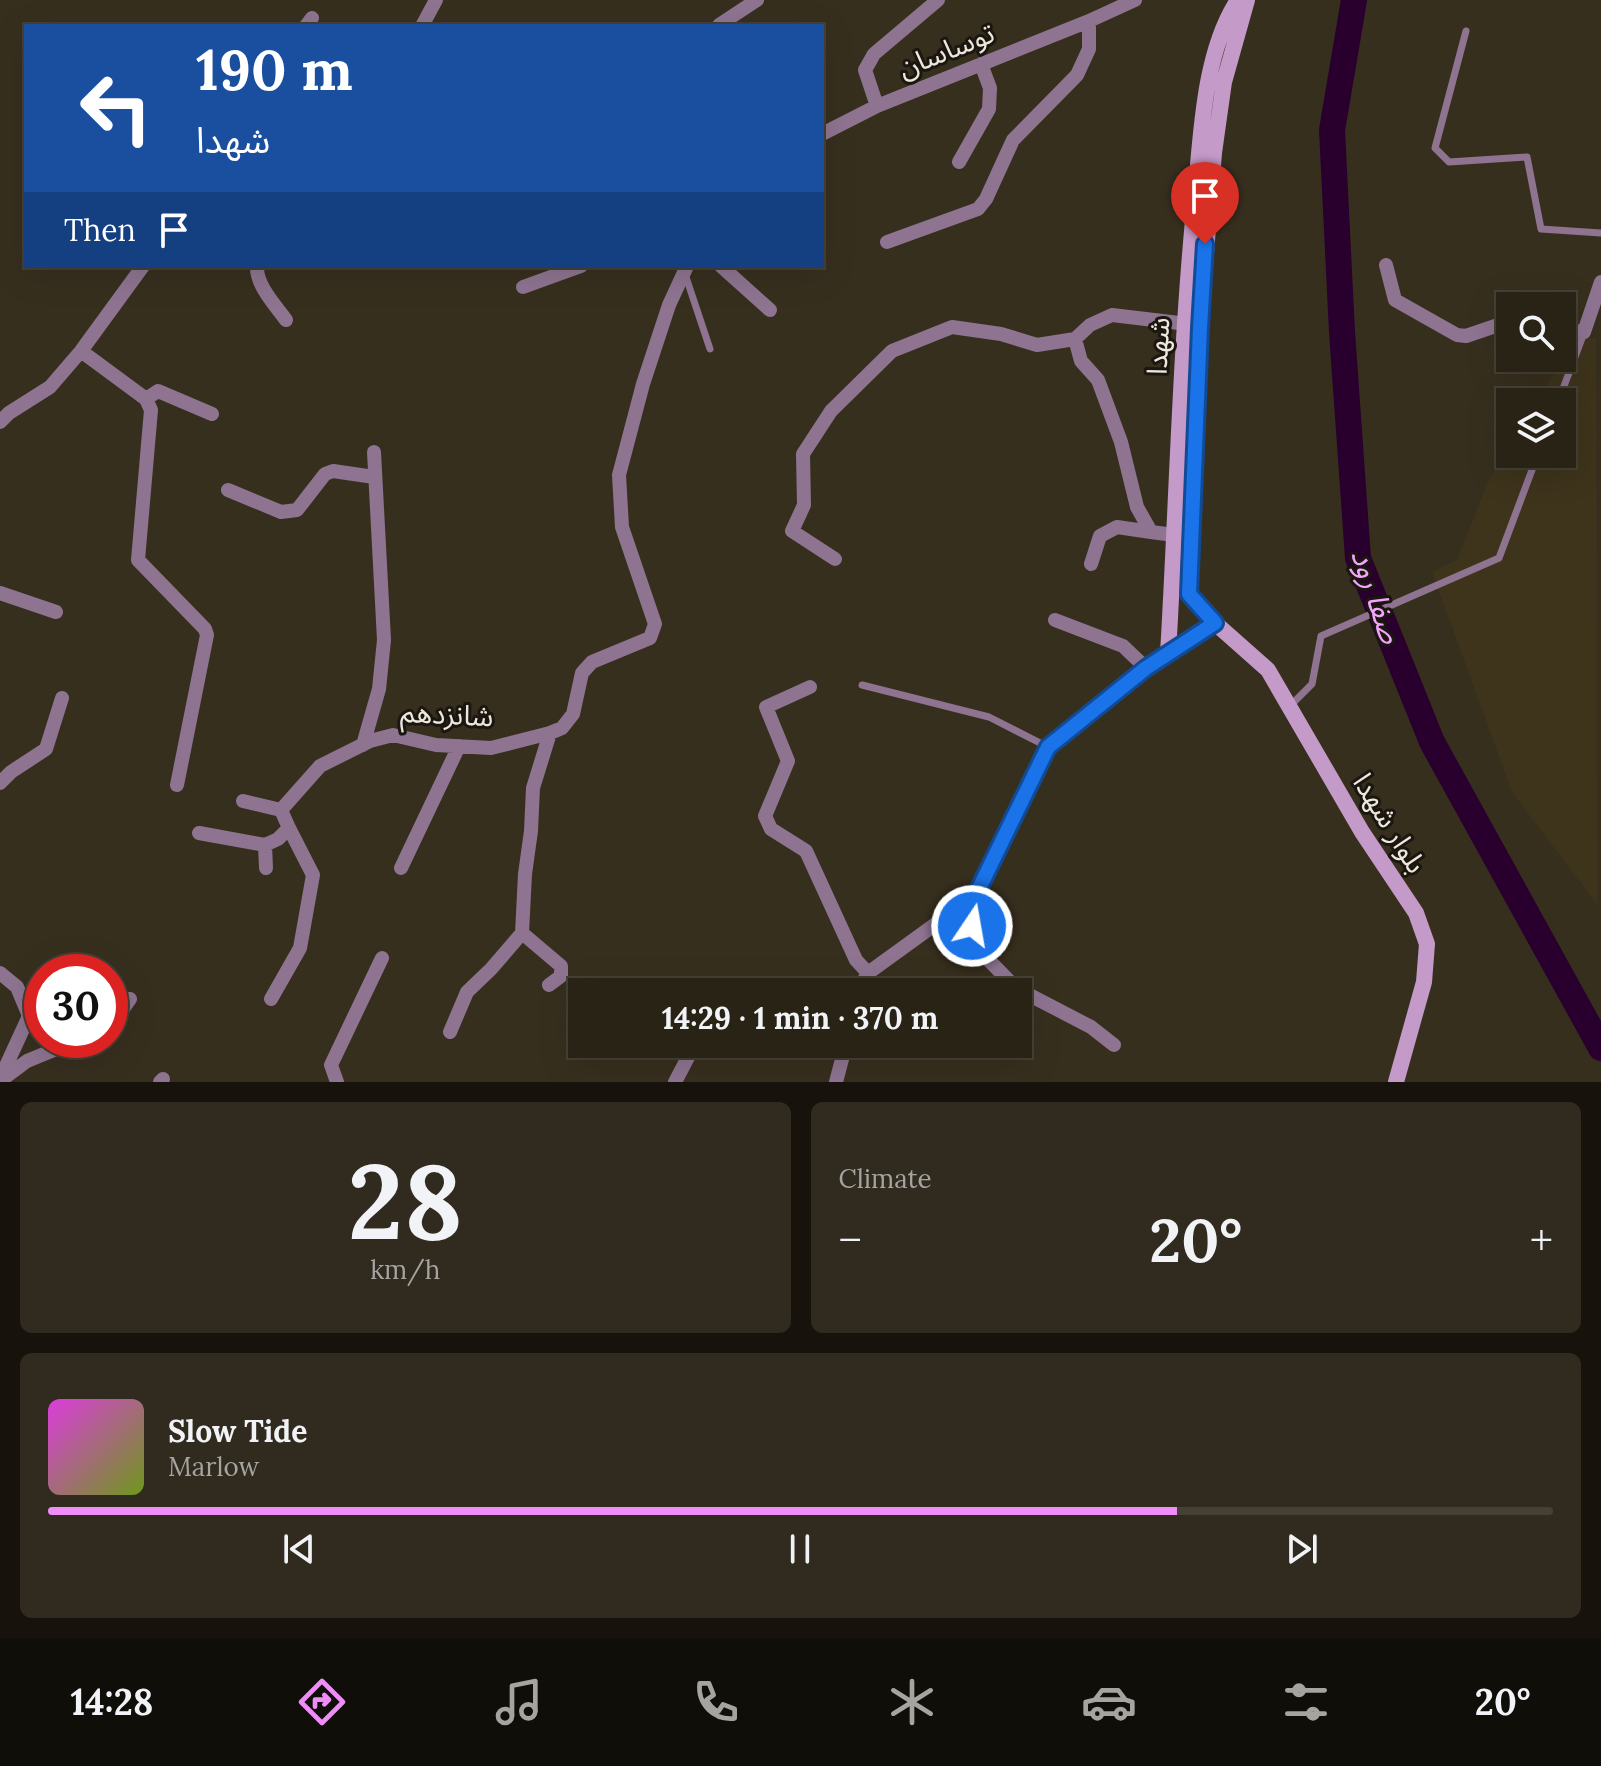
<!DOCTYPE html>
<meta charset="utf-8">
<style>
body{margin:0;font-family:Lora,"Noto Sans Arabic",serif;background:#312b1f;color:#f1f3f6;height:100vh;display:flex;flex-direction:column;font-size:30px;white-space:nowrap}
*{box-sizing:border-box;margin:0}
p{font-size:26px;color:#a5a4a1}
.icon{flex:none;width:44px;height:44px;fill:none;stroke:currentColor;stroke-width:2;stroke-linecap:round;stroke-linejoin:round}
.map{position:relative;height:1082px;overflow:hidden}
.panel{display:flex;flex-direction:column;gap:20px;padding:20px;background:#17130c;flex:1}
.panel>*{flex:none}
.top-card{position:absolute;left:24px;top:24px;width:800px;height:244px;border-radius:0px;box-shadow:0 8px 32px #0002,0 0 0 2px #454035;background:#1a4fa0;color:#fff;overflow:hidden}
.tools{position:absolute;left:1496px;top:292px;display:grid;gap:16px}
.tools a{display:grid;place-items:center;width:80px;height:80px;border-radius:0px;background:#292316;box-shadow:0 8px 32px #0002,0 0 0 2px #454035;font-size:40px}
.speed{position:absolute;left:24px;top:954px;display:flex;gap:16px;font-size:40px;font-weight:700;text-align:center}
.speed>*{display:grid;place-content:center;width:104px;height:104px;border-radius:50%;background:#292316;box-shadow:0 8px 32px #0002,0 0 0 2px #454035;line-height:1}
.speed .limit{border:12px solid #d22;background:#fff;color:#111}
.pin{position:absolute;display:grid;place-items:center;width:68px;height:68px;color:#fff;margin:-82px -34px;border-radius:50% 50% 50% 0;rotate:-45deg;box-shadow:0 0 8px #0007}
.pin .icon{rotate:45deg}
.me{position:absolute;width:88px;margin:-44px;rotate:12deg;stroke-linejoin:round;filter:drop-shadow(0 0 6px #0008)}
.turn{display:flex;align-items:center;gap:28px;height:168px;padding:0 40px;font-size:36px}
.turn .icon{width:104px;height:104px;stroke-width:2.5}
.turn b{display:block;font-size:56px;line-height:68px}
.then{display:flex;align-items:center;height:76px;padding:0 40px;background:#0003;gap:16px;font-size:30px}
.big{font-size:60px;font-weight:700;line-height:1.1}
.panel .widget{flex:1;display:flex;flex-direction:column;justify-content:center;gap:12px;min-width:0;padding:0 28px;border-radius:12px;background:#312b1f}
.panel .dial{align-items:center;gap:0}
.dial b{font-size:104px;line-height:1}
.song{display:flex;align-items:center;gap:24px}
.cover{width:96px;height:96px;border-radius:12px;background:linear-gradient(135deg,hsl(300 70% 55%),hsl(80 70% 35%))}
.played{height:8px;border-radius:4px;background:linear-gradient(90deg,#ee8cf8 75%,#454035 75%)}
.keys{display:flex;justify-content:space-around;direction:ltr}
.heat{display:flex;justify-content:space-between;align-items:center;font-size:44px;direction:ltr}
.panel .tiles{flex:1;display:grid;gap:20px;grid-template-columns:1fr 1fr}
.widget:last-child{grid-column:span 2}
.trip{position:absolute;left:568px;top:978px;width:464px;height:80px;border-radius:0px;background:#292316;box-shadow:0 8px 32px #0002,0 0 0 2px #454035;font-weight:700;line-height:80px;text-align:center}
.tab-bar{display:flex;height:128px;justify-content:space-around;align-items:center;background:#100e09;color:#a5a4a1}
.tab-bar .icon{width:56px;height:56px}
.tab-bar .on{color:#ee8cf8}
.tab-bar b{font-size:36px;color:#f1f3f6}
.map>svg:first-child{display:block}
.built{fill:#3e341c}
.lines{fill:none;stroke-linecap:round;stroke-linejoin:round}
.river{stroke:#29002d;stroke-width:26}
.lane{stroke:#8e7491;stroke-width:7}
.street{stroke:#8e7491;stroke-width:14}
.secondary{stroke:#c49ac8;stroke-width:16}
.route-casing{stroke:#114b97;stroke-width:20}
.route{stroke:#1a73e8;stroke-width:14}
.labels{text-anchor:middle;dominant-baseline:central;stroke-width:6;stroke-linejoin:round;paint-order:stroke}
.street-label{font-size:28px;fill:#ede8de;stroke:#1b1710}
.water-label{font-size:30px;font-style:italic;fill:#f5a4fd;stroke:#1b1710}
</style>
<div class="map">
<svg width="1601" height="1082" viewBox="0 0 1601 1082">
<rect width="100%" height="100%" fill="#372f1e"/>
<path class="built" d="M1577 335 1596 339 1598 906 1512 792 1432 572 1457 560 1488 482 1510 446V454H1562V402H1537Z"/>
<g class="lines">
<path class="river" d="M1354 0 1332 130 1342 332 1358 558 1432 742 1601 1048"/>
<path class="lane" d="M1466 31 1435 148 1449 162 1527 157 1541 229 1601 233
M685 274 710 349
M1558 402 1584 333
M862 685 989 717 1048 747
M1291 705 1312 684 1321 636 1499 558 1538 454"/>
<path class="street" d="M719 25 757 0
M306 26 312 18
M422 26 436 0
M877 106 865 70 874 54 938 0
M822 134 877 106 1089 21 1135 0
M959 162 989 109 990 88 981 64
M887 242 978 209 986 199 1013 140 1077 75 1089 49V21
M1386 265 1395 300 1457 335 1466 336 1510 321
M257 266C256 285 275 305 286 320
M721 266 770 310
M523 287 581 266
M1562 330 1584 332 1601 282
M1075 339 1081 361 1098 380 1121 442 1137 507 1151 532 1174 535
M81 351 146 399 151 410 138 560 205 629 207 635 177 785
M146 399 158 391 212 414
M0 422 9 413 50 387 81 351 143 266
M228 490 281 512 297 510 325 474 333 471 374 477
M835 559 792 531 804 505 803 454 831 411 892 351 952 327 1001 334 1037 345 1075 339 1090 325 1112 315 1196 325
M1091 564 1100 536 1117 527 1151 532
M0 593 56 612
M1055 620 1123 646 1146 668
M810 687 766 707 788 761 765 816 771 829 806 851 856 960 868 973
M363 745 379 689 384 640 374 452
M0 783 11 772 46 749 62 698
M243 801 281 810
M199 833 265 845 278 839 289 828 281 810 320 766 370 741 393 735 436 745 491 748 550 733 562 728 573 714 582 673 592 662 650 638 655 624 622 527 619 475 643 384 669 305 687 266
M265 845 266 868
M401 868 459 746
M970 907 973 944 1016 988 1091 1027 1114 1045
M522 933 561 966V976L549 985
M0 973 17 987 29 1016 0 1079
M858 992 860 987 868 973 944 918 970 907 1048 747 1146 668 1168 654
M271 999 300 948 313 875 289 828
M110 1027 130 999
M450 1032 467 992 491 969 522 933 525 874 531 831 533 788 550 733
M0 1081 27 1061 78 1040
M160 1082 163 1079
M337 1082 331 1065 382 958
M675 1082 695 1044
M836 1082 846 1044"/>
<path class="secondary" d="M1183 587 1215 623 1268 670 1362 832 1416 913 1427 944 1424 982 1396 1082
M1189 594 1200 328 1214 153 1224 82 1247 0
M1168 654C1177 502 1180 350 1195 199 1201 137 1203 53 1238 0
M1168 654 1215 623"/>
</g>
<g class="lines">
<defs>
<path id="route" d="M972 926 970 907 1048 747 1146 668 1215 623 1189 594 1200 328 1205 244"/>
</defs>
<use href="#route" class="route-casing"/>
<use href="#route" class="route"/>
</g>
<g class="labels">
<g class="street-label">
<text transform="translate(946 50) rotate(-22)">توساسان</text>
<text transform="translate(1158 346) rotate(-87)">شهدا</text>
<text transform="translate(447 714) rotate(3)">شانزدهم</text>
<text transform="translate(1390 823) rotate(58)">بلوار شهدا</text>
</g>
<g class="water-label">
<text transform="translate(1377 596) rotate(71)">صفا رود</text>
</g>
</g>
</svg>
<div class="tools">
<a><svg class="icon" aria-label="search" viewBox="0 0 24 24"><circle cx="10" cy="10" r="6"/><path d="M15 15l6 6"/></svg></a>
<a><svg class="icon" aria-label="layers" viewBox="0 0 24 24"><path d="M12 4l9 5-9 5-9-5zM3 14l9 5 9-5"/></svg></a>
</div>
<div class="speed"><div class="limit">30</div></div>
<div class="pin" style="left:1205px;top:244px;background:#d93025"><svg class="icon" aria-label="arrive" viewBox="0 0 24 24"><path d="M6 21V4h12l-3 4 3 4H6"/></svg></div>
<svg class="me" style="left:972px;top:926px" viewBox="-20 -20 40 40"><circle r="17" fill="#1a73e8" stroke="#fff" stroke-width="3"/><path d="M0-11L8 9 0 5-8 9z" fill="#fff"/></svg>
<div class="trip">14:29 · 1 min · 370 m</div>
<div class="top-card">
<div class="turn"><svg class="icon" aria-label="left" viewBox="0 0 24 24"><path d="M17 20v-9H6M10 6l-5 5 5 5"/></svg><div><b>190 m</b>شهدا</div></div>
<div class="then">Then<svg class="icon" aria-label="arrive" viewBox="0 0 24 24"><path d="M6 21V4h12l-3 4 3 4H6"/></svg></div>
</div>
</div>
<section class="panel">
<div class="tiles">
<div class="widget dial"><b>28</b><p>km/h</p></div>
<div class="widget"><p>Climate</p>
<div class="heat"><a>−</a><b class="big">20°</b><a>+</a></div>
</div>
<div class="widget">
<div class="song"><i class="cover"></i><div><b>Slow Tide</b><p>Marlow</p></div></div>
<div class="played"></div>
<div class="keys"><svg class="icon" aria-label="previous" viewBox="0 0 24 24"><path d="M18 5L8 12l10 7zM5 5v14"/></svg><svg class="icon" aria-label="pause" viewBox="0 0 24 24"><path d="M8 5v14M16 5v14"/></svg><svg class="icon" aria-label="next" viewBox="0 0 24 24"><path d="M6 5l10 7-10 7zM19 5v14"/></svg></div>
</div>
</div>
</section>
<nav class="tab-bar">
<b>14:28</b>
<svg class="icon on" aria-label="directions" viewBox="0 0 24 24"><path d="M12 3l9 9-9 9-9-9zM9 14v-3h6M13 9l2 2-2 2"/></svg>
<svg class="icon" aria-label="music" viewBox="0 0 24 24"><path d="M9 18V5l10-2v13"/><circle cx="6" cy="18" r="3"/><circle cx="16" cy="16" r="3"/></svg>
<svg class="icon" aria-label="phone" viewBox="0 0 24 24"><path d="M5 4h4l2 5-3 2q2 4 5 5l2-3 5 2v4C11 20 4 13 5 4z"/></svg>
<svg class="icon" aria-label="climate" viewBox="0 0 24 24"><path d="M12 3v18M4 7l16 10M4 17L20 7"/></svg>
<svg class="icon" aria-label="car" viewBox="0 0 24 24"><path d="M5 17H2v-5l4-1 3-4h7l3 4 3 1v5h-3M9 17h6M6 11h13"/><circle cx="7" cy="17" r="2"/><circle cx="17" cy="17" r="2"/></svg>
<svg class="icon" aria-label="filters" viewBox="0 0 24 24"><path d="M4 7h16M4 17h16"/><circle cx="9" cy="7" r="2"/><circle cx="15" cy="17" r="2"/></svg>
<b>20°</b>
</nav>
